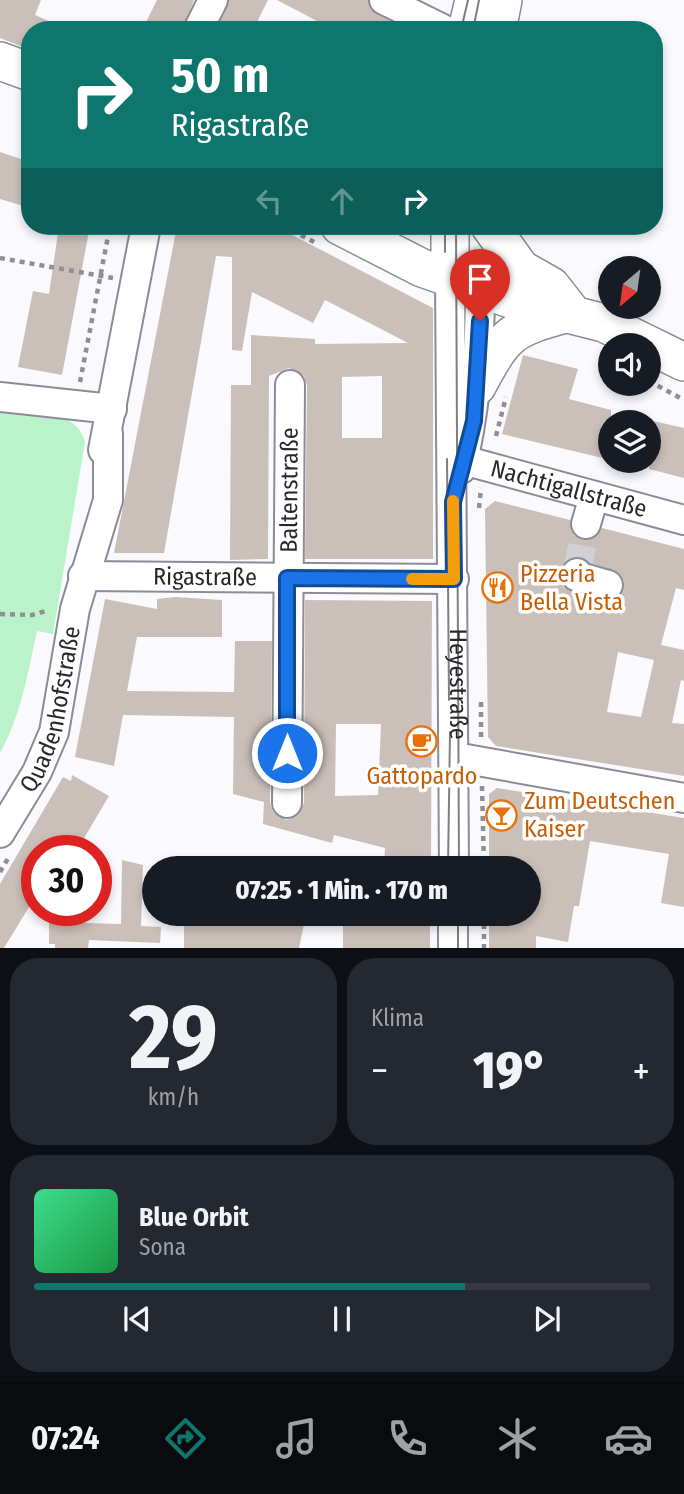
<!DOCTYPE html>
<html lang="de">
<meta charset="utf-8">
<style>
body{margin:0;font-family:"Fira Sans Condensed",sans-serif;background:#242831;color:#f1f3f6;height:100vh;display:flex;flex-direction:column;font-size:26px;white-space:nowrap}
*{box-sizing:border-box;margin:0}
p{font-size:23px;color:#9ea1a6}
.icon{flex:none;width:38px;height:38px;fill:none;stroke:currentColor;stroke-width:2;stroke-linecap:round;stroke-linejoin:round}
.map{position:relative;height:948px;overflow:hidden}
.side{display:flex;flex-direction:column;gap:10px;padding:10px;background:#0d0f14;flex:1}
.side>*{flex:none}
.hud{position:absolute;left:21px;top:21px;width:642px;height:214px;border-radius:28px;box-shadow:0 4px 10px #0003;background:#0f766e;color:#fff;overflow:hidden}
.needle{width:46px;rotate:209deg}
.controls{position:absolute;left:598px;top:256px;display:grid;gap:14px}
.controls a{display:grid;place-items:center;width:63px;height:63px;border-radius:50%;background:#171b24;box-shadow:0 4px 10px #0003;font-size:35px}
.speed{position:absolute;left:21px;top:835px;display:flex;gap:14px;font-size:35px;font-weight:700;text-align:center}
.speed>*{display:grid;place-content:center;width:91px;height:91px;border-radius:50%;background:#171b24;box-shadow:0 4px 10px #0003;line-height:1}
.speed .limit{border:10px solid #d22;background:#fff;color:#111}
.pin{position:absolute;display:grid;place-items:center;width:60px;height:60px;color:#fff;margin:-72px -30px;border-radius:50% 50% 50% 0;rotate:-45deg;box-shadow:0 0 7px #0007}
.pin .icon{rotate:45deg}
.me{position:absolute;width:77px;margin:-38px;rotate:0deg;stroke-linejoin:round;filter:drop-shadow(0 0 5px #0008)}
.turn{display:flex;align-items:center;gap:24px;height:147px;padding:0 35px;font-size:32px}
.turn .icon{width:91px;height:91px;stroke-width:2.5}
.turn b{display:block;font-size:49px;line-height:60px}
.lanes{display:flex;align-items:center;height:66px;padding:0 35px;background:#0003;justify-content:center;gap:35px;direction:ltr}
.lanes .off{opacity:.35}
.big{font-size:52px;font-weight:800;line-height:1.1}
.side .tile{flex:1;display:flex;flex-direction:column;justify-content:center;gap:10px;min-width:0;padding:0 24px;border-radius:28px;background:#242831}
.side .dial{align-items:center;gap:0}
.dial b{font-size:91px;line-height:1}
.song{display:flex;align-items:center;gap:21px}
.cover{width:84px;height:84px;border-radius:10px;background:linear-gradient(135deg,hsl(150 70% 55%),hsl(140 70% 35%))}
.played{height:7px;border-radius:4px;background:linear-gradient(90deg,#0f766e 70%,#363941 70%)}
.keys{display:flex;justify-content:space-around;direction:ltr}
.heat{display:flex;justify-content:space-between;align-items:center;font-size:38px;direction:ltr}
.side .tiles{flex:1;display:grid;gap:10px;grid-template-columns:1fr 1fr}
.tile:last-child{grid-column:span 2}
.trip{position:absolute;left:142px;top:856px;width:399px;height:70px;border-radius:35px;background:#171b24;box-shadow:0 4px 10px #0003;font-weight:800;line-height:70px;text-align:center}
.dock{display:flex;height:112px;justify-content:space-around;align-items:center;background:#090b0e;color:#9ea1a6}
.dock .icon{width:49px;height:49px}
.dock .current{color:#0f766e}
.dock b{font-size:32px;color:#f1f3f6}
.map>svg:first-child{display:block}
.green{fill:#baf2c9}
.building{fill:#cbbfb9;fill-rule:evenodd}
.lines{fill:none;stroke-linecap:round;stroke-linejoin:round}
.minor-tunnel{stroke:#cfcfd4;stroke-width:28;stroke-dasharray:28 14;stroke-linecap:butt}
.minor-casing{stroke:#8b8c97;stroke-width:32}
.major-casing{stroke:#8b8c97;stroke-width:40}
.path{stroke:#8f8f94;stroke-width:4.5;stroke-dasharray:5 5;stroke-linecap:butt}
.minor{stroke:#fff;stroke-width:28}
.major{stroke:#fff;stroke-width:37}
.tram{stroke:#7e7f83;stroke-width:2}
.route-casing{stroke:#114b97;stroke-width:18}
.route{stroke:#1a73e8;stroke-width:12}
.slow{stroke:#f59e0b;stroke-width:12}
.labels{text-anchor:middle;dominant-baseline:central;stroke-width:7;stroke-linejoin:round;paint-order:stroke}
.street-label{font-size:24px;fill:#27282c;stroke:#fff}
.food-label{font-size:24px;fill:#c56008;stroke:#fff;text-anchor:start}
</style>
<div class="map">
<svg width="684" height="948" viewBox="0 0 684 948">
<rect width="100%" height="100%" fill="#f9f9fe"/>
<path class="green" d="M0 405 62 412 61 418C75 422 81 429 85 442L53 634 37 631C28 673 21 715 0 753Z"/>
<path class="building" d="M0 0H41L35 15 69 30H30L23 47 0 38Z
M157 0H194L182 30H142Z
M229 0H268L253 30H217Z
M277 0H368L371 10 394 23 390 30H334Z
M0 152 30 162V208L0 199Z
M59 226H90L62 375 18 367 33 291 49 294Z
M177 226H275L433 308V559H305L307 385 304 376 289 368 269 376 268 559 230 560 231 385H251V335L315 339V344L408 343 325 300 313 323 252 292 242 351 232 350V257L216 256 164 553H114ZM382 376V438H342V377Z
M523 355 578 369 569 399 611 410V460L502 434Z
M649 420 684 428V478L649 469Z
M495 501 570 520 574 535 582 540 597 536 602 528 684 549V590L676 588 661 645 684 650V681L681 680 672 723 684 724V776L496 746 488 737 485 509ZM574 557 619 573 624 582 620 596 604 601 564 588 560 580V571L566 561ZM618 652 654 660 641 717 607 712Z
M175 597 222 600V637H137L127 691 234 692 235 641H272L270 803 273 812 286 820 296 817 304 803 305 600 432 601 431 868H384L385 848 334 835 332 843 263 824 264 802 233 794 234 717 123 715 114 766 75 757 105 599 157 609V599ZM336 724H381L378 795 335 796Z
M72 775 109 796 77 850H37V894L4 948H0V884L63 777 71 781Z
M497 788 684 818V907L661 903 669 854 590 841 579 906H574L568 942 536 936V948H489V914H528V868H489V794Z
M122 860 143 865 141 926 161 927 160 943 89 940 88 948H55V944H49V922L121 924Z
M184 914H306L299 948H184Z
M343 914H430V948H343Z"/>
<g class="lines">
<path class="minor-tunnel" d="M577 573 586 524"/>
<defs>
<g id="minor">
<path d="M384 0 445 30"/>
<path d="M198 30 213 0"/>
<path d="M450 277 454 868"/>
<path d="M0 397 112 409"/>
<path d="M103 450 146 226"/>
<path id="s1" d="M452 457 684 520"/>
<path d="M461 469C476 409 480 350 480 288"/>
<path d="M586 524 594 496"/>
<path d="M577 573 576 576 608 585"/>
<path id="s2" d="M83 576 454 579"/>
<path d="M455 757 684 798"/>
<path id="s3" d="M287 803 290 385"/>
<path id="s4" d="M0 833 37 772 54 732 75 609 108 500V434"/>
<path d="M453 948V914"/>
</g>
<path id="major" d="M467 30 474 0
M497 30 503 0
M0 61 30 72
M340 226 422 268 513 300 604 323 684 362
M450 226V277
M490 226 521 269 551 286 569 309
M477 386C506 332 510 329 569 313"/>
</defs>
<use href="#minor" class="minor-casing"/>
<use href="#major" class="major-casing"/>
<path class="path" d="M283 226 316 243
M0 258 113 278
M649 381 684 400
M80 382 110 226
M496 436 506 397
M479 508 481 488
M0 614 32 615 49 610
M481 702V738
M482 786 484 868
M0 872 10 855
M484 914V948"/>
<use href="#minor" class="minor"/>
<use href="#major" class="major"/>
<g class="tram">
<path d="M461 30 468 0"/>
<path d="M473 30 479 0"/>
<path d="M445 226V252"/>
<path id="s5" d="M456 226 459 868"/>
<path d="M447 459 449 700"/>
<path d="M448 868 450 732"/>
<path d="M458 948V914"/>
</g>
</g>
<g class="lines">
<defs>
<path id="route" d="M287 753V578L454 579 453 502 474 421 480 321"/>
</defs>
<use href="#route" class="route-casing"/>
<use href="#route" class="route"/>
<path class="slow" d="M412 579H454L453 501"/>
</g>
<defs>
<symbol id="restaurant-ring" viewBox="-11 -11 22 22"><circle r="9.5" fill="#fff" stroke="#e8710a" stroke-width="1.5"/><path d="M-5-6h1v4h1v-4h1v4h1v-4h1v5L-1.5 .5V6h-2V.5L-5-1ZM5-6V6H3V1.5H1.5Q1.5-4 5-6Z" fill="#e8710a"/></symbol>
<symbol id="cafe-ring" viewBox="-11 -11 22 22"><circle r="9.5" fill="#fff" stroke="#e8710a" stroke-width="1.5"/><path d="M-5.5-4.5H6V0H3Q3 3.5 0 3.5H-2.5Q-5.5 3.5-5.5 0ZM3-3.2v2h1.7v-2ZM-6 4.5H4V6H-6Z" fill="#e8710a"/></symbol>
<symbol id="bar-ring" viewBox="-11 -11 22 22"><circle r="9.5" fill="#fff" stroke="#e8710a" stroke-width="1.5"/><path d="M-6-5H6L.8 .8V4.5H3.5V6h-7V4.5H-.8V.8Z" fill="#e8710a"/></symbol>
</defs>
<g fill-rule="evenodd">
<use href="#restaurant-ring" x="480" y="570" width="35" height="35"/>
<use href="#cafe-ring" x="404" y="724" width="35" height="35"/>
<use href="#bar-ring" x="484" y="798" width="35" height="35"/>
</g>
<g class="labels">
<g class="street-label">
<text stroke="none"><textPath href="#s1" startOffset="121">Nachtigallstraße</textPath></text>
<text stroke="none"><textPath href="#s3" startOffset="313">Baltenstraße</textPath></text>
<text stroke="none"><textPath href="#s2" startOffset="122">Rigastraße</textPath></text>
<text stroke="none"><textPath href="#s5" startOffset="458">Heyestraße</textPath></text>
<text stroke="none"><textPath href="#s4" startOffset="136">Quadenhofstraße</textPath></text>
</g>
<g class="food-label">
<text x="520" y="574">Pizzeria<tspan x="520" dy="28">Bella Vista</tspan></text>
<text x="422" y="776" text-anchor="middle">Gattopardo</text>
<text x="524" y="801">Zum Deutschen<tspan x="524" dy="28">Kaiser</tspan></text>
</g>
</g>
</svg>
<div class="controls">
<a><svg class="needle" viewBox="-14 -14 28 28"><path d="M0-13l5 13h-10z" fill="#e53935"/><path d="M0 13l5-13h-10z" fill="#9ea1a6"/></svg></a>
<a><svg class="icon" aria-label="sound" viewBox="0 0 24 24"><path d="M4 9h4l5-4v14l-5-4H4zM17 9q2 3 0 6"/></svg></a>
<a><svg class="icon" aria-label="layers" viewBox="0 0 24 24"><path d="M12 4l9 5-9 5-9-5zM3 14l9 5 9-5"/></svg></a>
</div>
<div class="speed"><div class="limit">30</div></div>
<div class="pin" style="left:480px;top:321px;background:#d93025"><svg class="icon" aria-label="arrive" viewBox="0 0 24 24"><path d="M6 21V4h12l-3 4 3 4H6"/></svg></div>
<svg class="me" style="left:287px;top:753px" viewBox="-20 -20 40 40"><circle r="17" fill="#1a73e8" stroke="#fff" stroke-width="3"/><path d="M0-11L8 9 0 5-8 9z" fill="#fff"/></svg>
<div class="trip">07:25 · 1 Min. · 170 m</div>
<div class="hud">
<div class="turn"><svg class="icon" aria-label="right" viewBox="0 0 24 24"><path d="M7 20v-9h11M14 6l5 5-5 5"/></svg><div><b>50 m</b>Rigastraße</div></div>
<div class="lanes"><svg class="icon off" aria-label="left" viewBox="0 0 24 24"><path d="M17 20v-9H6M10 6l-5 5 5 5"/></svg><svg class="icon off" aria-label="ahead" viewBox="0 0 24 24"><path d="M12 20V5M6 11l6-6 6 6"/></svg><svg class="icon" aria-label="right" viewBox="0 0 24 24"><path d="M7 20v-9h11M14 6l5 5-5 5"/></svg></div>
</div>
</div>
<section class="side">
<div class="tiles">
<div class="tile dial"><b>29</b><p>km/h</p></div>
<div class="tile"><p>Klima</p>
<div class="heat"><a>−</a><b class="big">19°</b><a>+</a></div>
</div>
<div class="tile">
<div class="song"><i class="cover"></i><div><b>Blue Orbit</b><p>Sona</p></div></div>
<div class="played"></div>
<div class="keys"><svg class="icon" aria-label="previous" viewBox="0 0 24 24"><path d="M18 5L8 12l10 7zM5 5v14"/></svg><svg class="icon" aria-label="pause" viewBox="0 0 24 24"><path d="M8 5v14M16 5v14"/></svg><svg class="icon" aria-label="next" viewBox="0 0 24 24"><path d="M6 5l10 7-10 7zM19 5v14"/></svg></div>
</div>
</div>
</section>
<nav class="dock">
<b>07:24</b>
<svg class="icon current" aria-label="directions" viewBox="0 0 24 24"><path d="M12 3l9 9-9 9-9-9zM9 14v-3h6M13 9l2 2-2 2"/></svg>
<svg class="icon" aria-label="music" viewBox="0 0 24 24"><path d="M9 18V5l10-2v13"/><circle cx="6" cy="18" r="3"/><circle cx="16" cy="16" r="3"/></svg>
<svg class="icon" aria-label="phone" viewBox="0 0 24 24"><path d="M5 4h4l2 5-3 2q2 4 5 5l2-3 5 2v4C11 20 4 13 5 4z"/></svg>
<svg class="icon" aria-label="climate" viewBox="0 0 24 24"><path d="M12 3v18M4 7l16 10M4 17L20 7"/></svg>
<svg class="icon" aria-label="car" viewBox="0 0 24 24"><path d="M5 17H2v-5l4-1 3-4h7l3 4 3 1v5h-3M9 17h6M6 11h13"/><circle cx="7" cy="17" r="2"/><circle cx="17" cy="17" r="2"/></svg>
</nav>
